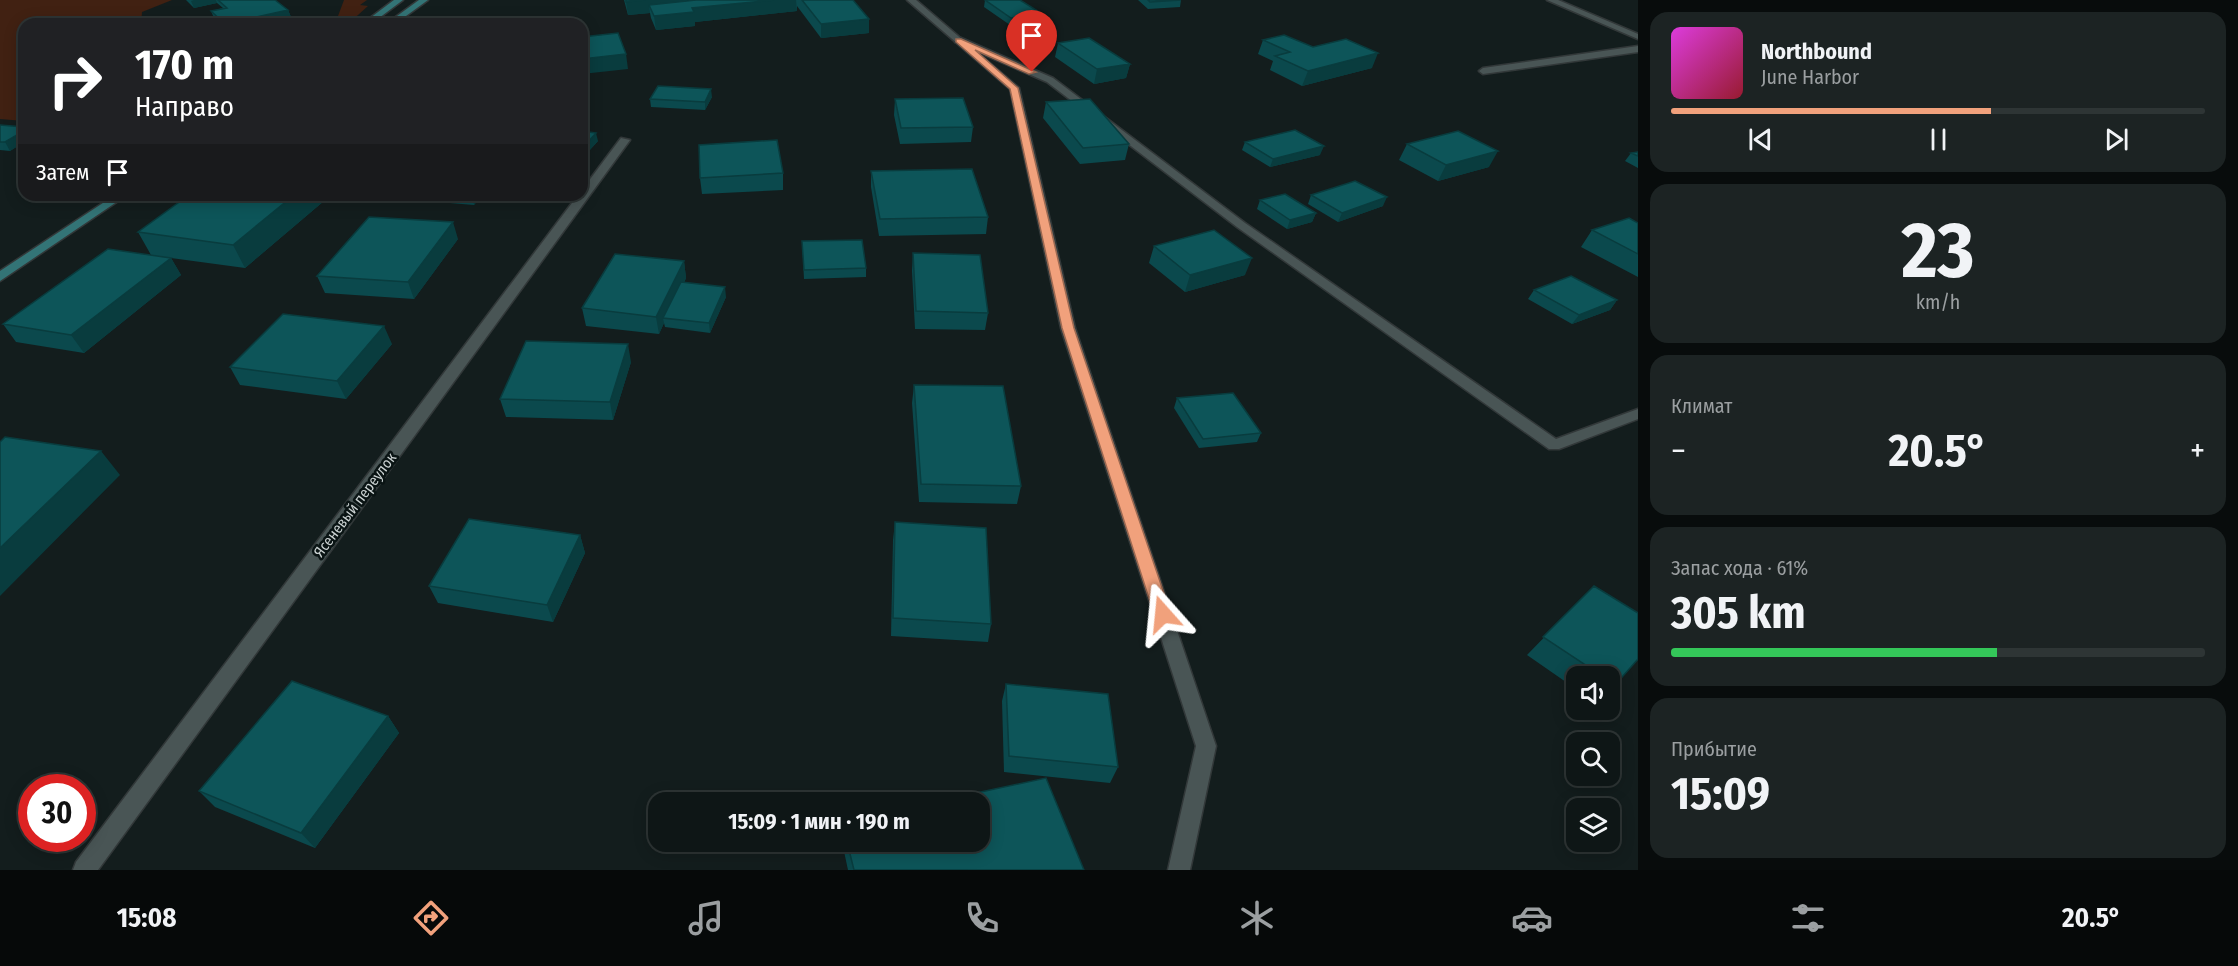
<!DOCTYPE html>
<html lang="ru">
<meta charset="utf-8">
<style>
body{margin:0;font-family:"Fira Sans Condensed",sans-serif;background:#1c2323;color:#f1f3f6;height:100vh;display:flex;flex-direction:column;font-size:22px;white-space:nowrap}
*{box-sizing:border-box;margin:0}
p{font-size:20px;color:#9b9fa1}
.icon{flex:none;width:33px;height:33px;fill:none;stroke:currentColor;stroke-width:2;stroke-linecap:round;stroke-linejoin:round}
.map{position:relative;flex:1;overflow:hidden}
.panel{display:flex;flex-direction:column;gap:12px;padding:12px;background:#080c0c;width:600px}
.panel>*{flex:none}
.top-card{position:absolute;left:18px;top:18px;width:570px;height:183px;border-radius:18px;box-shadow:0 3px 15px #0003,0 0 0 2px #2e3535;background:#202124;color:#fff;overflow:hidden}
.buttons{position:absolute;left:1566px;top:666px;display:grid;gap:12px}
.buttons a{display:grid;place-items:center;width:54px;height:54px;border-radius:12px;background:#0e1616;box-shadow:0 3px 15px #0003,0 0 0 2px #2e3535;font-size:30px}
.speed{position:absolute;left:18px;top:774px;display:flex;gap:12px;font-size:30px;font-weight:700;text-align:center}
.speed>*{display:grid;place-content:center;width:78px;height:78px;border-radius:50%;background:#0e1616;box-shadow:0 3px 15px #0003,0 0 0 2px #2e3535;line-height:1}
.speed .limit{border:9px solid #d22;background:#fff;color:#111}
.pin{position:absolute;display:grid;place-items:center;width:51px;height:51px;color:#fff;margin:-62px -26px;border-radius:50% 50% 50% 0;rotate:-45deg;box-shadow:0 0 6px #0007}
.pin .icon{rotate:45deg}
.me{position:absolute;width:66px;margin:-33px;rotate:342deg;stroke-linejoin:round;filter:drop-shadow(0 0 4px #0008)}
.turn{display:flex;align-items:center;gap:21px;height:126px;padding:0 18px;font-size:27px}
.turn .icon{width:78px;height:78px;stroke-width:2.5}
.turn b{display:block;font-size:42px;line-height:51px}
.then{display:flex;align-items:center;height:57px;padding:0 18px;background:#0003;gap:12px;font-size:22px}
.big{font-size:45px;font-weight:700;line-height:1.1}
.panel .widget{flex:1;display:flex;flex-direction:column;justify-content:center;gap:9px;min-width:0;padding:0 21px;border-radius:18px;background:#1c2323}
.panel .dial{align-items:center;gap:0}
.dial b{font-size:78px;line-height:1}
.song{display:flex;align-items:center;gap:18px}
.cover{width:72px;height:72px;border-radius:9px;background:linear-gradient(135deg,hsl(300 70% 55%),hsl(350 70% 35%))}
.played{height:6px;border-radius:3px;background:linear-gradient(90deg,#f1a17c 60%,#2e3535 60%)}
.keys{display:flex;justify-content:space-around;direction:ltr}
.heat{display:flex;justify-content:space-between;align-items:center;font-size:33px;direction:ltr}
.charge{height:9px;border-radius:4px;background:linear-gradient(90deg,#34c759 61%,#2e3535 0)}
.trip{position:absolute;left:648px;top:792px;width:342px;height:60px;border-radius:18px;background:#0e1616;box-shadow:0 3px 15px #0003,0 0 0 2px #2e3535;font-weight:700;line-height:60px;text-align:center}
.dock{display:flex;height:96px;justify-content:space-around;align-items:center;background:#060909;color:#9b9fa1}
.dock .icon{width:42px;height:42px}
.dock .active{color:#f1a17c}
.dock b{font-size:27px;color:#f1f3f6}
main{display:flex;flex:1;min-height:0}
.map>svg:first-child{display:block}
.green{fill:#412112}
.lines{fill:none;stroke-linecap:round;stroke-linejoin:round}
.service-casing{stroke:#323839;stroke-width:3}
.minor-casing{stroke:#323839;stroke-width:3}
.secondary-casing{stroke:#323839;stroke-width:3}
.service{fill:#495555;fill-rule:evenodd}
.minor{fill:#495555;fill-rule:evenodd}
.secondary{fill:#337476;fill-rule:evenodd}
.wall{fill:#0b494d}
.shaded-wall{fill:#093c3e}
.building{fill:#0d5559;stroke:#093c3e;stroke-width:1.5}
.route{fill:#f1a17c;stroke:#9d6951;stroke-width:1.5}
.labels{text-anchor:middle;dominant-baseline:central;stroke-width:5;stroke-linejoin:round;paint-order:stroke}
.street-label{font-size:15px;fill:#ccd3d3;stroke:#0a1414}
</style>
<main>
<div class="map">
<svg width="1638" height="870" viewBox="0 0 1638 870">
<rect width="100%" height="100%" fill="#131d1d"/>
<path class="green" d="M0 0H172L142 12 141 24H24V121L0 119Z
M344 0H367L360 5 368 6 348 24H335Z"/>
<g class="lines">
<defs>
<path id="service" d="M955 38H961L1053 78 1245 223 1556 439 1638 409V419L1559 449H1549L1237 227 1047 82 955 42Z
M1638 46V52L1483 74 1479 71 1483 68Z"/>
<path id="minor" d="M907 0H916L1019 88 1075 328 1216 746 1190 870H1168L1196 746 1061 328 1010 89Z
M1547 0H1558L1638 34V39Z
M621 138 630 140 98 870H73L76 862 578 195H582V190Z"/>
<path id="secondary" d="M394 0H403L371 24H362Z
M419 0H428L395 24H386Z
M115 195H127L0 281V271Z"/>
</defs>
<use href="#service" class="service-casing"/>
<use href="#minor" class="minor-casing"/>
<use href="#secondary" class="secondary-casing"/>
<use href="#service" class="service"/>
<use href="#minor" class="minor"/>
<use href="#secondary" class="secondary"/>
</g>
<path class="wall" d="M186 0H275L288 10 291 17 262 24H220L214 18 211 11 223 8 217 3 194 8Z
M624 0H687V1L696 0H853L869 19V33L821 38 797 6V11L695 22V26L656 30 651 18 650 13 628 15Z
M985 0 1041 13 1040 20 1010 25 984 7Z
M1138 0H1181L1180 7 1148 9Z
M1263 40 1313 47 1372 68 1302 86 1270 70 1273 61 1258 54Z
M1058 43 1130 64 1126 78 1094 84 1055 57Z
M712 97 705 110 651 107 650 99Z
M895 99 973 127 971 142 900 144 894 115Z
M1046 102 1129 144 1125 160 1080 164 1043 118Z
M0 125 24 127V142L10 151 0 150Z
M582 131 598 141 588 152H582Z
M1245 142 1320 155 1270 167 1242 150Z
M1407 144 1489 167 1438 181 1399 160Z
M1638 152V168L1625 161 1631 153Z
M871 171 988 217 986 234 879 236 871 187Z
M783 173V190L702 194 700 178Z
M189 195H331L245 268 171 258 181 275 84 353 16 342 3 324 151 255 138 232Z
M400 195H482L474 205 401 199Z
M1311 195 1383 206 1338 222 1308 204Z
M1260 200 1316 213 1312 222 1287 229 1257 209Z
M1638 223V277L1581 247 1592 230Z
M458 239 414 299 325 293 317 276Z
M802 241 866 268V277L804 279Z
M1154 246 1245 275 1185 292 1149 263Z
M913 253 988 313 985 330 915 329 912 271Z
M684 261 686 278 684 283 726 297 710 333 665 327 664 323 659 334 586 326 582 308Z
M1534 290 1617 300 1610 310 1572 324 1528 299Z
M392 344 346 399 240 385 230 367Z
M631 362 613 420 506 417 500 399Z
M914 385 1021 486 1017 504 919 502 912 403Z
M1177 398 1261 433 1257 442 1199 448 1174 408Z
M895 522 991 624 988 642 891 636 893 540Z
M580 535 585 553 553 622 438 603 429 586Z
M1594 586 1615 685 1610 690V676H1576V689L1527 655Z
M1006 684 1118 767 1110 783 1004 772 1002 701Z
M388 716 399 733 315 848 215 807 199 791Z
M842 842H980L1084 870H848Z"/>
<path class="shaded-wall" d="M194 0H216L217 3 194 8 191 1Z
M645 0H687L688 10 649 5 650 13 628 15 626 2Z
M700 0H796L797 11 695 22V26L656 30 654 16 692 8Z
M288 10 291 17 262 24H228Z
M1041 13 1040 20 1010 25 1011 18Z
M869 19V33L821 38V24Z
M1378 53 1372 68 1302 86 1308 71Z
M626 54 628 69 582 74V59Z
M1130 64 1126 78 1094 84 1097 69Z
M711 89 712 97 705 110V102Z
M24 131V142L10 151 5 142Z
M596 133 598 141 588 152 586 144Z
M1324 146 1320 155 1270 167 1273 159Z
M1498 151 1489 167 1438 181 1446 165Z
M294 195H331L245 268 233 245Z
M472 195H482L474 205Z
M1387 197 1383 206 1338 222 1342 213Z
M1316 213 1312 222 1287 229 1290 220Z
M453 222 458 239 414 299 408 282Z
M171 258 181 275 84 353 71 335Z
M1252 258 1245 275 1185 292 1190 275Z
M684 261 686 278 666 318H663L664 323 659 334 656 317Z
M725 287 726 297 710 333 709 323Z
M1617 300 1610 310 1572 324 1579 315Z
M384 326 392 344 346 399 337 381Z
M628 344 631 362 613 420 610 402Z
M101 451 120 475 0 596V548Z
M580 535 585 553 553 622 547 605Z
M388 716 399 733 315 848 301 833Z"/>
<path class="building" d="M218 0H275L288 10 225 24 211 11 227 8Z
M626 0H645L626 2Z
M696 0H774L692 8 694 12 654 16 649 5Z
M802 0H853L869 19 821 24Z
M985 0H1020L1041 13 1011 18Z
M1148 0H1181L1150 2Z
M618 33 626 54 582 59V37Z
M1284 35 1313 47 1346 39 1378 53 1308 71 1275 56 1290 52 1263 40Z
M1089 38 1130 64 1097 69 1058 43Z
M658 86 711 89 705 102 650 99Z
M963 98 973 127 901 128 895 99Z
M1090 99 1129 144 1083 148 1046 102Z
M0 125 24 127V131L5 142H0Z
M1295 130 1324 146 1273 159 1245 142Z
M582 131 596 133 586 144 582 143Z
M1458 131 1498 151 1446 165 1407 144Z
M777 140 783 173 700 178 699 145Z
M1638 152V156L1631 153Z
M972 169 988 217 880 219 871 171Z
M1355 181 1387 197 1342 213 1311 195Z
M1285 194 1316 213 1290 220 1260 200Z
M189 195H294L233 245 138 232Z
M369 217 453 222 408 282 317 276Z
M1629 218 1638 223V254L1592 230Z
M1214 230 1252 258 1190 275 1154 246Z
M862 240 866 268 804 270 802 241Z
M108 249 171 258 71 335 3 324Z
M913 253 980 255 988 313 916 311Z
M615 254 684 261 656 317 582 308Z
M1571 276 1617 300 1579 315 1534 290Z
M681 282 725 287 709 323 663 318Z
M283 314 384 326 337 381 230 367Z
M526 341 628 344 610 402 500 399Z
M914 385 1003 386 1021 486 921 484Z
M1233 393 1261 433 1203 439 1177 398Z
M5 437 101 451 0 548V442Z
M469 519 580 535 547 605 429 586Z
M895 522 986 528 991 624 893 618Z
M1594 586 1638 613V659L1615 685 1610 681V676H1602L1543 637Z
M292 681 388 716 301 833 199 791Z
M1006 684 1108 694 1118 767 1009 756Z
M1046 778 1084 870H854L847 842H980V802H934Z"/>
<path class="route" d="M956 39H961L1036 72 1029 74 975 50 1018 88 1074 328 1171 614 1168 619 1163 621 1157 619 1154 614 1062 328 1010 89 956 42Z"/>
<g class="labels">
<g class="street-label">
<text transform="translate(355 505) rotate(-53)">Ясеневый переулок</text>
</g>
</g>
</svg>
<div class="buttons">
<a><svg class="icon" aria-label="sound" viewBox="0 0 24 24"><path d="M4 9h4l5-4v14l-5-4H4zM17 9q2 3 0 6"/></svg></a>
<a><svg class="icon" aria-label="search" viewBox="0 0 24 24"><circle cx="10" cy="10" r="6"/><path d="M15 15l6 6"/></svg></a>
<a><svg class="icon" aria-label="layers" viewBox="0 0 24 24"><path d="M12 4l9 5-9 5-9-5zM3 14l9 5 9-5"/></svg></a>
</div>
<div class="speed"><div class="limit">30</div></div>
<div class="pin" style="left:1032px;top:72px;background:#d93025"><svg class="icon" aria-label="arrive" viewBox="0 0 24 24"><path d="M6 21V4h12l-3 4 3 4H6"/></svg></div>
<svg class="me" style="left:1163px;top:614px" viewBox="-20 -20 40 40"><path d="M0-17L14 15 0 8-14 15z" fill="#f1a17c" stroke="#fff" stroke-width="4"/></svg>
<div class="trip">15:09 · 1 мин · 190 m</div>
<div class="top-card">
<div class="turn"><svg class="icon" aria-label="right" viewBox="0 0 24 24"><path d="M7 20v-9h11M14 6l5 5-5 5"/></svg><div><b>170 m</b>Направо</div></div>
<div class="then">Затем<svg class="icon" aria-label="arrive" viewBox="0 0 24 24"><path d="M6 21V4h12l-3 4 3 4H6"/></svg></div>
</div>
</div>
<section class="panel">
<div class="widget">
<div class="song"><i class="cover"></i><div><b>Northbound</b><p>June Harbor</p></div></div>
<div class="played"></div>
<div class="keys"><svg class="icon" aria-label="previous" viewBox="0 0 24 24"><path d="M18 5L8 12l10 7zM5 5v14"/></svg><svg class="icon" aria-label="pause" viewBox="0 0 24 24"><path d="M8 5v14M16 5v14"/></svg><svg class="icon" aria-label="next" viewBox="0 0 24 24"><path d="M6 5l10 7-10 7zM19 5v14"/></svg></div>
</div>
<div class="widget dial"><b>23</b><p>km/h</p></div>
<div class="widget"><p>Климат</p>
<div class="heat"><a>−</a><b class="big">20.5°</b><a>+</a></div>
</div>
<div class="widget"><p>Запас хода · 61%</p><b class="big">305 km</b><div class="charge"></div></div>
<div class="widget"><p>Прибытие</p><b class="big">15:09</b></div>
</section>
</main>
<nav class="dock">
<b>15:08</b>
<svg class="icon active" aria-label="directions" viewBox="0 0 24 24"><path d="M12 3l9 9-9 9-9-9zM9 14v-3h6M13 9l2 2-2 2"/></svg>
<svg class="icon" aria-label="music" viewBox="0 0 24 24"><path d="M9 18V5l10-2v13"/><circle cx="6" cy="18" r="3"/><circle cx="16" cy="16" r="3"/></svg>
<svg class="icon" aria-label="phone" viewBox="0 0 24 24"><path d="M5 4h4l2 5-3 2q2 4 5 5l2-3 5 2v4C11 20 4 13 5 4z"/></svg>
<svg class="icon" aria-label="climate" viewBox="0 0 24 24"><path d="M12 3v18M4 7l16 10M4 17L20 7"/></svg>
<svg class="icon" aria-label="car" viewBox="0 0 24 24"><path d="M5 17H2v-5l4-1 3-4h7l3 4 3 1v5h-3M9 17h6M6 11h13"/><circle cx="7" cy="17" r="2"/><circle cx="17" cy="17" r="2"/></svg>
<svg class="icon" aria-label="filters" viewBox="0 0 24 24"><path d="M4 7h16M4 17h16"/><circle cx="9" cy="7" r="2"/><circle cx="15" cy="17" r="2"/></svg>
<b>20.5°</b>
</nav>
